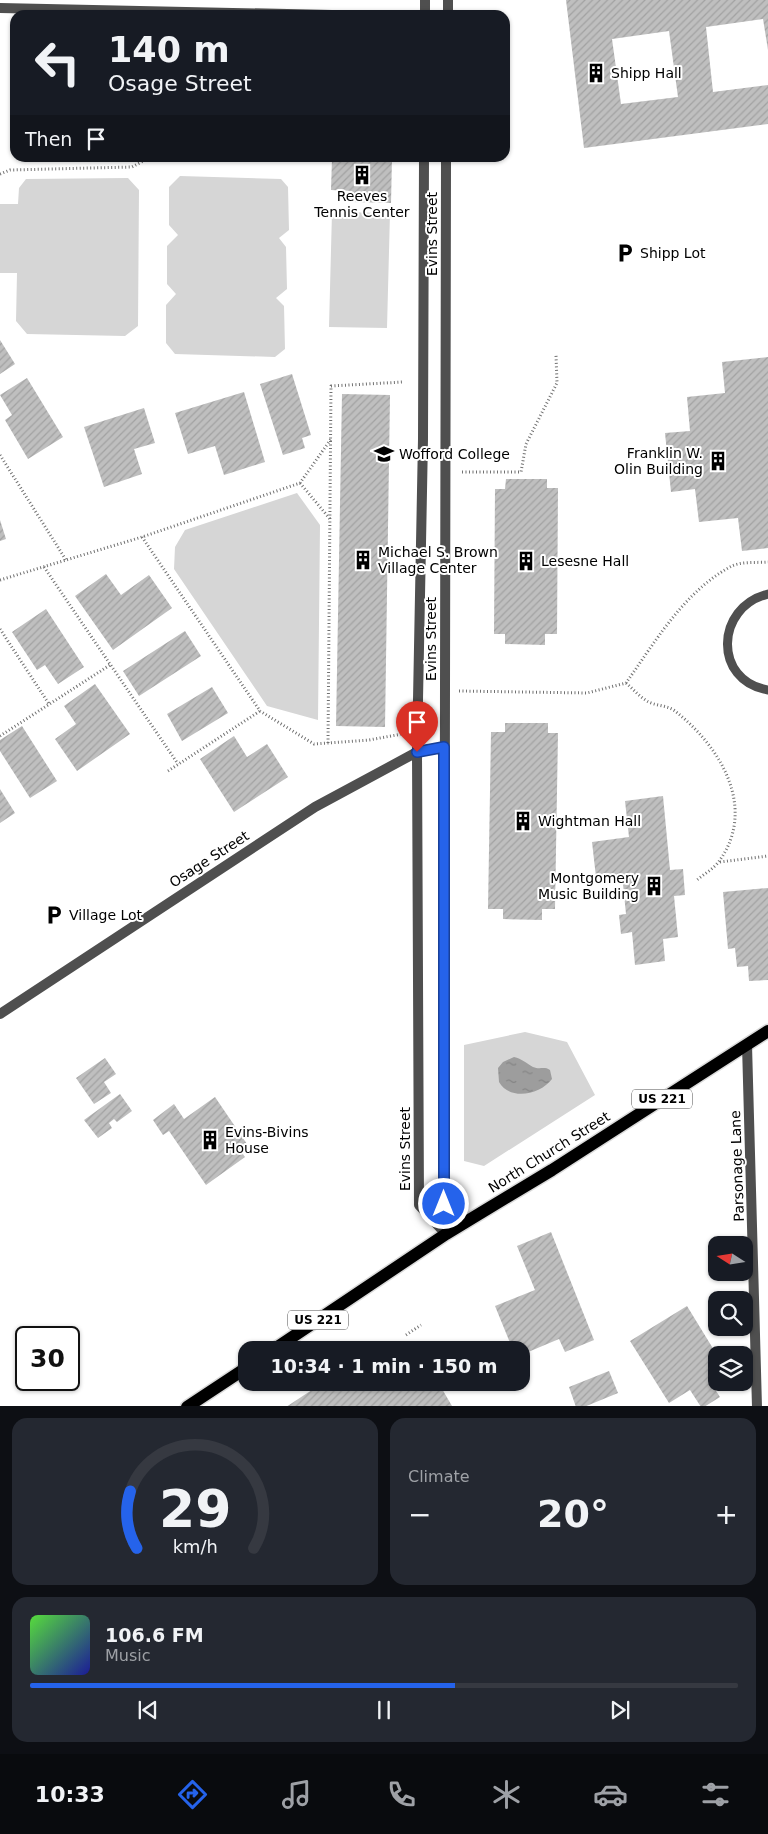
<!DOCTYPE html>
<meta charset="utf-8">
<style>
body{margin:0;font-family:"DejaVu Sans",sans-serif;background:#242831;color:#f1f3f6;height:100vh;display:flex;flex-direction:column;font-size:19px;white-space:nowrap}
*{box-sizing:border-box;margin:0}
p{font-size:16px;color:#9ea1a6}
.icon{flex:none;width:28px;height:28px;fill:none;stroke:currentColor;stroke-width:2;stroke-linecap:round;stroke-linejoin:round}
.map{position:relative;height:1406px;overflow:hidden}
.drawer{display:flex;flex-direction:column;gap:12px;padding:12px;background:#0d0f14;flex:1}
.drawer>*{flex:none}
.banner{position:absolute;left:10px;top:10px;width:500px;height:152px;border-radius:15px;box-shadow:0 1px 4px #0004;background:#171b24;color:#f1f3f6;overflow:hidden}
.needle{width:32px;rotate:282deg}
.tools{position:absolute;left:708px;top:1236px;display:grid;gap:10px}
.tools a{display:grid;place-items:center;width:45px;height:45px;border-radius:10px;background:#171b24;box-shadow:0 1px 4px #0004;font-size:25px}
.speed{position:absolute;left:15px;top:1326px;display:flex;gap:10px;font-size:25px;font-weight:700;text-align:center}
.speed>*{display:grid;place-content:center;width:65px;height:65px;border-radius:50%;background:#171b24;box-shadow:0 1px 4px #0004;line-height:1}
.speed .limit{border:2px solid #111;border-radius:8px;background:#fff;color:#111}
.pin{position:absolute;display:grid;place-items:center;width:42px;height:42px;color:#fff;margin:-51px -21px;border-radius:50% 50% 50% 0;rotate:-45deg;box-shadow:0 0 5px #0007}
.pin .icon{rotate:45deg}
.me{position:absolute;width:55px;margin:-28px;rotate:0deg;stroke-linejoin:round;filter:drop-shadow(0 0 4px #0008)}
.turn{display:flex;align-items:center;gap:18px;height:105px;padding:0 15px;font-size:22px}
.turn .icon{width:65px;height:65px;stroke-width:2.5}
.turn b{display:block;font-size:35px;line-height:42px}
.then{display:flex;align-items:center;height:48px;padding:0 15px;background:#0003;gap:10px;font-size:19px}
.big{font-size:38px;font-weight:800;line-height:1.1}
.drawer .card{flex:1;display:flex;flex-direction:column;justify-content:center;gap:8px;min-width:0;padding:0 18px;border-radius:15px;background:#242831}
.drawer .dial{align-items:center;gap:0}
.dial svg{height:130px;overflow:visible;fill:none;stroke:#363941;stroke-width:7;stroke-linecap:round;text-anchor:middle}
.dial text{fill:#f1f3f6;stroke:none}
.song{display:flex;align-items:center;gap:15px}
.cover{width:60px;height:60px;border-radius:8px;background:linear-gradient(135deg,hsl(110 70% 55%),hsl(240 70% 35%))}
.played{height:5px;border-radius:2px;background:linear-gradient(90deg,#2563eb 60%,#363941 60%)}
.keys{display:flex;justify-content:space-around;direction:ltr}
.heat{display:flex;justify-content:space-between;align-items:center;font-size:28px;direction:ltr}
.drawer .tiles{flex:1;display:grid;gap:12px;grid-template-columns:1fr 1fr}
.card:last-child{grid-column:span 2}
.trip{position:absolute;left:238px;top:1341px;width:292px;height:50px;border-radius:15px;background:#171b24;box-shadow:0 1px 4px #0004;font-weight:800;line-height:50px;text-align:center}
.tab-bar{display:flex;height:80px;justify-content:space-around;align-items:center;background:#090b0e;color:#9ea1a6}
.tab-bar .icon{width:35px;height:35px}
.tab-bar .current{color:#2563eb}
.tab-bar b{font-size:22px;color:#f1f3f6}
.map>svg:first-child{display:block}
.grass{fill:#d6d6d6}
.water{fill:url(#water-ripples)}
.building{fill:url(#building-hatch);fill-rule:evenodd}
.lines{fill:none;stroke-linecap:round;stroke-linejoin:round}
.primary-casing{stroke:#dbdbdb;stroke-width:15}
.path{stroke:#717171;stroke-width:3;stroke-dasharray:1 2.5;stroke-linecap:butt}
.lane{stroke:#4f4f4f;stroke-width:9}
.street{stroke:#4f4f4f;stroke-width:10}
.primary{stroke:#000;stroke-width:12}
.route-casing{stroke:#184099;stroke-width:12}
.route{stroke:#2563eb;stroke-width:9}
.labels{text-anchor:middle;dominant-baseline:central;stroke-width:4;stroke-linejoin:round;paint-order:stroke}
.shield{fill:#fff;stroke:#4c4c4c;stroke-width:1}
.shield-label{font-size:12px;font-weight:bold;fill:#000}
.poi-label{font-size:14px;fill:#000;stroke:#fff;text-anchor:start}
.street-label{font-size:14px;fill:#000;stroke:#fff}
</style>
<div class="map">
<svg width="768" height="1407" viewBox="0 0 768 1407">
<defs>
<pattern id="water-ripples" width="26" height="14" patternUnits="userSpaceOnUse" patternTransform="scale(1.25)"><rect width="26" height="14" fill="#9d9d9d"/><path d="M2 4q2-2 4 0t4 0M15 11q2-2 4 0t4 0" fill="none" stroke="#858585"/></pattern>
<pattern id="building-hatch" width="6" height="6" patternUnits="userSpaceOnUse" patternTransform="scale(1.25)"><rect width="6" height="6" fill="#bfbfbf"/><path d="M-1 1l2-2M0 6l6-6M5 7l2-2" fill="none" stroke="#a2a2a2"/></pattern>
</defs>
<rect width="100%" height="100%" fill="#fff"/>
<path class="grass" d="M15 105V151L11 147V109Z
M29 158H124L120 161Z
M180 176 281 179 288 187 289 230 279 238 286 247 287 289 276 298 284 306 285 349 275 357 175 354 166 343V305L176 294 167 284V246L178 235 169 225V187Z
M128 178 139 190 138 326 125 336 27 334 16 321 17 273H0V204H18L19 188 26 179Z
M332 212 390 213 387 328 329 327Z
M297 493 320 525 318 720 267 706 174 569 175 547 185 530Z
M525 1032 567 1042 595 1095 484 1166 464 1161V1045Z"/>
<path class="water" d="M514 1057C522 1059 526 1063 533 1067 540 1070 544 1066 550 1070L552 1079C540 1095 510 1101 499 1082L498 1068 503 1062Z"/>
<path class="building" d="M566 0H768V50L763 19 706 27 713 92 768 85V124L584 148ZM669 31 678 97 621 104 612 39Z
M354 158H392L391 203 352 202V191L331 190 332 159 354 160Z
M0 340 15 364 0 374Z
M768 357V548L742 551 738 518 699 522 695 489 671 492 665 433 690 431 687 397 725 393 722 362Z
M292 374 311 435 302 438 305 448 283 455 260 384Z
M27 378 63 437 28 459 5 420 12 415 0 395Z
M244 392 265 462 224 475 215 446 188 454 175 413Z
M342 394 390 395 385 727 336 726Z
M144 408 155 443 134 449 142 474 104 487 84 427Z
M506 479H547V488H558L557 634H545V645L505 644V634H494L495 489H505Z
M0 520 6 539 0 541Z
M106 574 121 595 149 575 172 608 113 650 75 596Z
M46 609 84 667 58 684 45 665 37 670 12 632Z
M185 631 201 656 139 696 123 671Z
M95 684 130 734 77 771 55 739 76 724 64 706Z
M212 687 228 713 182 741 167 714Z
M505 723H548V733H558L555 909H542V920L503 919V909H488L491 732H505Z
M22 726 57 781 30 798 0 751V740Z
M234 736 247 757 267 744 288 777 234 812 200 759Z
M0 789 15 813 0 823Z
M663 796 670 870 683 869 685 895 674 896 678 937 663 939 665 961 635 965 632 932 621 934 619 915 626 914 622 874 596 877 592 842 629 837 625 801Z
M768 888V980L749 981 748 966 737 967 735 948 728 949 723 892Z
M105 1058 116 1074 104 1082 111 1093 94 1104 76 1078Z
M120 1094 132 1111 117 1122 114 1119 109 1123 112 1128 98 1138 84 1120Z
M215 1097 247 1144 240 1150 245 1157 206 1185 169 1131 163 1135 153 1120 174 1104 184 1119Z
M551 1232 594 1340 565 1352 559 1339 521 1355V1350H513L495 1306 535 1290 517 1246Z
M687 1306 717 1355 716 1376 709 1380 720 1397 704 1407H701L690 1390 669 1403 630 1341Z
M388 1342 417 1349V1350H376Z
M609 1371 618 1393 584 1407H576L569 1387Z
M324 1382H438L452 1406 286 1407Z"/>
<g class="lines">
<defs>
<path id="primary" d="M273 1350 446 1234 552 1170 768 1031
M187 1407 246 1368"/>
</defs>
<use href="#primary" class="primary-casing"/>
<path class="path" d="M0 174 10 170 132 167 149 158
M0 455 66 560
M462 472H521L526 444 557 383 556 355
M300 483 330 519
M142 537 260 711 314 744 369 740 402 734
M44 567 178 764
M0 580 142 537 300 483 331 439
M0 629 49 704
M626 683C633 689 639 696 647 701 655 706 667 705 675 711 720 746 757 807 720 860 715 868 704 874 697 880
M459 691 587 693 626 683C655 642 684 592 730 567 740 561 757 563 768 562
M0 736 110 665
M328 743 331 386 403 382
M168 771 260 711
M720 862 768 856
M406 1335 421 1325"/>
<path class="lane" d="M768 594C715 607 713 681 768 690"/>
<path class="street" d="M0 8 332 15
M425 15V0
M448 15V0
M424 158 423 439 417 752 419 1205 446 1234
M446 158 444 1215 446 1234
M0 1014 315 807 417 752 444 747
M747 1045 757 1407"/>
<use href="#primary" class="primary"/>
</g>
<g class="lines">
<defs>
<path id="route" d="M417 752 444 747V1204"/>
</defs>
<use href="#route" class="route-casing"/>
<use href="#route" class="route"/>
</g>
<defs>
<symbol id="building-bare" viewBox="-9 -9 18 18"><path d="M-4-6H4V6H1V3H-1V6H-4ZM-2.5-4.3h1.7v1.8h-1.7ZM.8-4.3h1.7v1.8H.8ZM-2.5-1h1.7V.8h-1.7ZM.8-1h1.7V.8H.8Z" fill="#000" stroke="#fff" stroke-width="2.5" paint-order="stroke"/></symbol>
<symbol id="parking-bare" viewBox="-9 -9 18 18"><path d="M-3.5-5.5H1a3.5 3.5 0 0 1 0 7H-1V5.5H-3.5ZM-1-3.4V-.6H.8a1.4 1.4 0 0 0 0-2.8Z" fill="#000" stroke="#fff" stroke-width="2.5" paint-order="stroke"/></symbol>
<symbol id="university-bare" viewBox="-9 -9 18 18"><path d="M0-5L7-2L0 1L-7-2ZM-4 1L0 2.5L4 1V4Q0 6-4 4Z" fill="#000" stroke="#fff" stroke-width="2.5" paint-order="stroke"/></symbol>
</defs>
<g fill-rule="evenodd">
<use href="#building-bare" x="582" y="59" width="28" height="28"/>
<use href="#building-bare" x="348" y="161" width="28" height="28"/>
<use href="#parking-bare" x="611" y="239" width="28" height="28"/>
<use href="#university-bare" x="370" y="440" width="28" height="28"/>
<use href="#building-bare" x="704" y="447" width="28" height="28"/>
<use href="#building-bare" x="349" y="546" width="28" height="28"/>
<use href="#building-bare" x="512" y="547" width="28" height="28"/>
<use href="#building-bare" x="509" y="807" width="28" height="28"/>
<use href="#building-bare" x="640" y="872" width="28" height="28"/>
<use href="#parking-bare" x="40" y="901" width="28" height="28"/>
<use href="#building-bare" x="196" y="1126" width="28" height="28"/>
</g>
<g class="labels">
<g class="shield">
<rect x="632" y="1089.5" width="60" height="19" rx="4"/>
<rect x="288" y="1310.5" width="60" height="19" rx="4"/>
</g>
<g class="shield-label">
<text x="662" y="1099">US 221</text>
<text x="318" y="1320">US 221</text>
</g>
<g class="poi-label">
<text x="611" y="73">Shipp Hall</text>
<text x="362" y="196" text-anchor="middle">Reeves<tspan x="362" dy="16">Tennis Center</tspan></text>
<text x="640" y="253">Shipp Lot</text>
<text x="703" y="453" text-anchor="end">Franklin W.<tspan x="703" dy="16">Olin Building</tspan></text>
<text x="399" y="454">Wofford College</text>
<text x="378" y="552">Michael S. Brown<tspan x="378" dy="16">Village Center</tspan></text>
<text x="541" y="561">Lesesne Hall</text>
<text x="538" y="821">Wightman Hall</text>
<text x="639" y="878" text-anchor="end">Montgomery<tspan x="639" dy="16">Music Building</tspan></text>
<text x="69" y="915">Village Lot</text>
<text x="225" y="1132">Evins-Bivins<tspan x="225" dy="16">House</tspan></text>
</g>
<g class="street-label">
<text transform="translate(432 234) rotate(-90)">Evins Street</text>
<text transform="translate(431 639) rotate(-90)">Evins Street</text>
<text transform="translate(209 859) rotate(-33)">Osage Street</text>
<text transform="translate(405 1149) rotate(-90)">Evins Street</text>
<text transform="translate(549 1152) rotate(-32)">North Church Street</text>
<text transform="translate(737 1166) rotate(-92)">Parsonage Lane</text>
</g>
</g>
</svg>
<div class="tools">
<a><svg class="needle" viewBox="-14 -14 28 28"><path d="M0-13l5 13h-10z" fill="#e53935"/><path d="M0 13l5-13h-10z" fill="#9ea1a6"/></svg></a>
<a><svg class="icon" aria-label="search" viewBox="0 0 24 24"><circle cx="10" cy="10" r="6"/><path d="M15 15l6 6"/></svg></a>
<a><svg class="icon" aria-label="layers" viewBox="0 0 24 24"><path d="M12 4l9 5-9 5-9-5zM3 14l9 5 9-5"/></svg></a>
</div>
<div class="speed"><div class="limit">30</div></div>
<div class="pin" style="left:417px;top:752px;background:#d93025"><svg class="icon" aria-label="arrive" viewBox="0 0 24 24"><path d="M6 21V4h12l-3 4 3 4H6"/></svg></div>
<svg class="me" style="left:444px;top:1204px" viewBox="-20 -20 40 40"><circle r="17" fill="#2563eb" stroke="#fff" stroke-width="3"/><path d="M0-11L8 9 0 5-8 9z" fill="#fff"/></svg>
<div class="trip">10:34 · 1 min · 150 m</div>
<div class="banner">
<div class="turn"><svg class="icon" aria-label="left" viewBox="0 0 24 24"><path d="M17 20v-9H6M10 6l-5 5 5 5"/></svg><div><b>140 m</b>Osage Street</div></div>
<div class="then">Then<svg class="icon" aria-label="arrive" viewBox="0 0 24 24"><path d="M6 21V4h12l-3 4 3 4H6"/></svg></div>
</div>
</div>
<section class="drawer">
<div class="tiles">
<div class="card dial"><svg viewBox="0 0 100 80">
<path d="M14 69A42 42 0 1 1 86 69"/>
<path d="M14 69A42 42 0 0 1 10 34" stroke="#2563eb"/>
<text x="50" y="56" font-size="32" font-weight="700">29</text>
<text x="50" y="72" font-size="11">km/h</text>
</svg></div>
<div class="card"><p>Climate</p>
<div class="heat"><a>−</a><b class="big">20°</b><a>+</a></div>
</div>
<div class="card">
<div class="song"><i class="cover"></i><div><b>106.6 FM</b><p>Music</p></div></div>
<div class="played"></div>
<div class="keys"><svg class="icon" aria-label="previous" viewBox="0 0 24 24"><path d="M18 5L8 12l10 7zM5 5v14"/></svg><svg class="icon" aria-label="pause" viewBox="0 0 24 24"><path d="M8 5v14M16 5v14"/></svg><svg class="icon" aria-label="next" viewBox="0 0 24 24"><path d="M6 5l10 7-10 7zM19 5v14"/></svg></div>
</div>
</div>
</section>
<nav class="tab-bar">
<b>10:33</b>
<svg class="icon current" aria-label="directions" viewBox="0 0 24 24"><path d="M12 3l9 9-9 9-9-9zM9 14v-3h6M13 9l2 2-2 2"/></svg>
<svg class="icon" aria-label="music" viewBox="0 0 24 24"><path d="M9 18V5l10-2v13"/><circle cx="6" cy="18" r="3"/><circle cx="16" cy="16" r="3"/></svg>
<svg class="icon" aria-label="phone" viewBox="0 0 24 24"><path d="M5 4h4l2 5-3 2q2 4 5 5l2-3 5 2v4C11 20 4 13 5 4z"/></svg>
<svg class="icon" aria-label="climate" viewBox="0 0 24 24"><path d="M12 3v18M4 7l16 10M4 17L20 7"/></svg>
<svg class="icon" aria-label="car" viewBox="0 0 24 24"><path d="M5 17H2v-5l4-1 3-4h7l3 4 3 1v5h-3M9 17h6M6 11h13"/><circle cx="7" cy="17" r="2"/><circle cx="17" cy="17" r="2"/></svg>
<svg class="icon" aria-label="filters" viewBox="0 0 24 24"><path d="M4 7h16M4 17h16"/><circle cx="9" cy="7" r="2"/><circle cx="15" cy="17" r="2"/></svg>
</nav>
